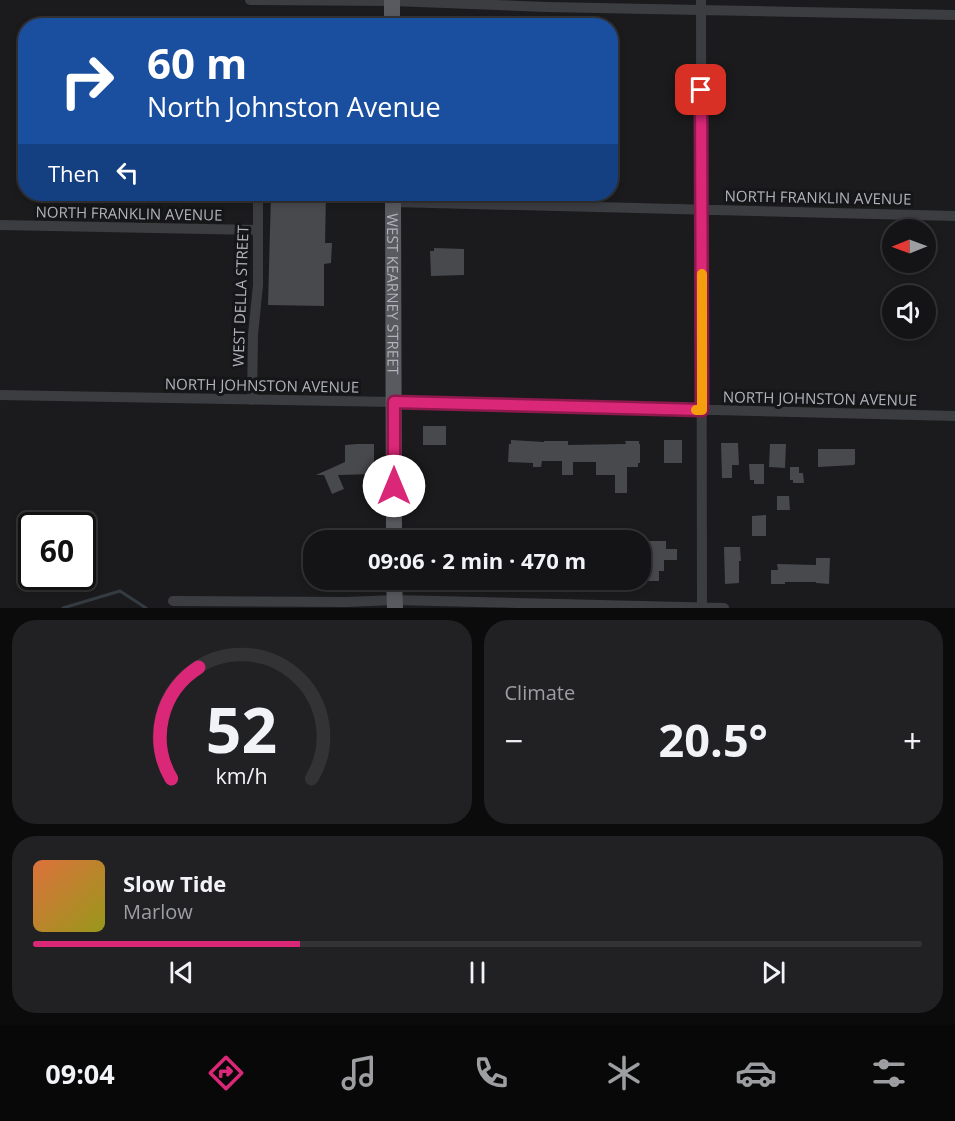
<!DOCTYPE html>
<meta charset="utf-8">
<style>
body{margin:0;font-family:"Open Sans",sans-serif;background:#212123;color:#f1f3f6;height:100vh;display:flex;flex-direction:column;font-size:22px;white-space:nowrap}
*{box-sizing:border-box;margin:0}
p{font-size:20px;color:#9d9ea1}
.icon{flex:none;width:33px;height:33px;fill:none;stroke:currentColor;stroke-width:2;stroke-linecap:round;stroke-linejoin:round}
.map{position:relative;height:608px;overflow:hidden}
.side{display:flex;flex-direction:column;gap:12px;padding:12px;background:#0b0b0c;flex:1}
.side>*{flex:none}
.banner{position:absolute;left:18px;top:18px;width:600px;height:183px;border-radius:24px;box-shadow:0 3px 9px #0003,0 0 0 2px #333335;background:#1a4fa0;color:#fff;overflow:hidden}
.needle{width:39px;rotate:269deg}
.controls{position:absolute;left:882px;top:219px;display:grid;gap:12px}
.controls a{display:grid;place-items:center;width:54px;height:54px;border-radius:50%;background:#141416;box-shadow:0 3px 9px #0003,0 0 0 2px #333335;font-size:30px}
.speed{position:absolute;left:18px;top:512px;display:flex;gap:12px;font-size:30px;font-weight:700;text-align:center}
.speed>*{display:grid;place-content:center;width:78px;height:78px;border-radius:50%;background:#141416;box-shadow:0 3px 9px #0003,0 0 0 2px #333335;line-height:1}
.speed .limit{border:3px solid #111;border-radius:9px;background:#fff;color:#111}
.pin{position:absolute;display:grid;place-items:center;width:51px;height:51px;color:#fff;margin:-26px;border-radius:12px;box-shadow:0 3px 9px #0006}
.me{position:absolute;width:66px;margin:-33px;rotate:0deg;stroke-linejoin:round;filter:drop-shadow(0 0 4px #0008)}
.turn{display:flex;align-items:center;gap:21px;height:126px;padding:0 30px;font-size:27px}
.turn .icon{width:78px;height:78px;stroke-width:2.5}
.turn b{display:block;font-size:42px;line-height:51px}
.then{display:flex;align-items:center;height:57px;padding:0 30px;background:#0003;gap:12px;font-size:22px}
.big{font-size:45px;font-weight:700;line-height:1.1}
.side .tile{flex:1;display:flex;flex-direction:column;justify-content:center;gap:9px;min-width:0;padding:0 21px;border-radius:24px;background:#212123}
.side .dial{align-items:center;gap:0}
.dial svg{height:156px;overflow:visible;fill:none;stroke:#333335;stroke-width:7;stroke-linecap:round;text-anchor:middle}
.dial text{fill:#f1f3f6;stroke:none}
.song{display:flex;align-items:center;gap:18px}
.cover{width:72px;height:72px;border-radius:9px;background:linear-gradient(135deg,hsl(20 70% 55%),hsl(60 70% 35%))}
.played{height:6px;border-radius:3px;background:linear-gradient(90deg,#db2777 30%,#333335 30%)}
.keys{display:flex;justify-content:space-around;direction:ltr}
.heat{display:flex;justify-content:space-between;align-items:center;font-size:33px;direction:ltr}
.side .tiles{flex:1;display:grid;gap:12px;grid-template-columns:1fr 1fr}
.tile:last-child{grid-column:span 2}
.trip{position:absolute;left:303px;top:530px;width:348px;height:60px;border-radius:24px;background:#141416;box-shadow:0 3px 9px #0003,0 0 0 2px #333335;font-weight:700;line-height:60px;text-align:center}
.dock{display:flex;height:96px;justify-content:space-around;align-items:center;background:#080809;color:#9d9ea1}
.dock .icon{width:42px;height:42px}
.dock .selected{color:#db2777}
.dock b{font-size:27px;color:#f1f3f6}
.map>svg:first-child{display:block}
.lines{fill:none;stroke-linecap:round;stroke-linejoin:round}
.stream{stroke:#343c42;stroke-width:3}
.building{fill:#48494d}
.street{stroke:#3c3d41;stroke-width:10}
.primary{stroke:#595a60;stroke-width:16}
.route-casing{stroke:#8e194d;stroke-width:15}
.route{stroke:#db2777;stroke-width:10}
.slow{stroke:#f59e0b;stroke-width:10}
.labels{text-anchor:middle;dominant-baseline:central;stroke-width:6;stroke-linejoin:round;paint-order:stroke}
.street-label{font-size:15px;fill:#afb3bb;stroke:#161618}
</style>
<div class="map">
<svg width="955" height="608" viewBox="0 0 955 608">
<rect width="100%" height="100%" fill="#1b1b1d"/>
<g class="lines">
<path class="stream" d="M63 608 120 591 146 608"/>
</g>
<path class="building" d="M271 194H326L325 243H332L331 263 324 264V306L268 305Z
M434 248 464 249V275L431 276 430 251H434Z
M423 426H446V445H423Z
M511 440 544 442V441H568V445L626 444 625 441H639V444H640V463H638V467H627V493H615V475H596V462H573V475H562V461H542L541 467H533V463L508 462 509 444H511Z
M664 440H682V463H664Z
M721 443H738L739 465H732V478H722Z
M357 444H374V474L338 475 344 489 332 494 324 475H316L345 462V445Z
M770 444H786L785 468 769 467Z
M818 449H855V463L854 465 818 467Z
M749 464H764V484H754V480H750Z
M790 467H799V473H803L804 483H793V480H790Z
M777 496H789L790 510H777Z
M766 515V536H752V516Z
M640 541H666V549H677V560H664V571H659V581H646V571H640Z
M724 547H740L741 561H739V583L725 584Z
M816 558H830L829 584 816 583V582H785V584H771V570H778L777 564 816 565Z"/>
<g class="lines">
<path class="street" d="M250 0 392 1 547 7 955 15
M701 0 702 607
M393 202 955 216
M0 225 258 230
M0 395 394 402 955 416
M252 400 253 335 258 285V194
M173 601 347 602 394 600 724 608"/>
<g class="primary">
<path d="M392 0V26"/>
<path id="s1" d="M393 194 394 540"/>
<path d="M394 579 395 608"/>
</g>
</g>
<g class="lines">
<defs>
<path id="route" d="M394 486V402L702 410 701 90"/>
</defs>
<use href="#route" class="route-casing"/>
<use href="#route" class="route"/>
<path class="slow" d="M696 410H702V274"/>
</g>
<g class="labels">
<g class="street-label">
<text transform="translate(818 197) rotate(1)">NORTH FRANKLIN AVENUE</text>
<text transform="translate(129 213) rotate(1)">NORTH FRANKLIN AVENUE</text>
<text stroke="none"><textPath href="#s1" startOffset="100">WEST KEARNEY STREET</textPath></text>
<text transform="translate(240 296) rotate(-88)">WEST DELLA STREET</text>
<text transform="translate(262 385) rotate(1)">NORTH JOHNSTON AVENUE</text>
<text transform="translate(820 398) rotate(1)">NORTH JOHNSTON AVENUE</text>
</g>
</g>
</svg>
<div class="controls">
<a><svg class="needle" viewBox="-14 -14 28 28"><path d="M0-13l5 13h-10z" fill="#e53935"/><path d="M0 13l5-13h-10z" fill="#9d9ea1"/></svg></a>
<a><svg class="icon" aria-label="sound" viewBox="0 0 24 24"><path d="M4 9h4l5-4v14l-5-4H4zM17 9q2 3 0 6"/></svg></a>
</div>
<div class="speed"><div class="limit">60</div></div>
<div class="pin" style="left:701px;top:90px;background:#d93025"><svg class="icon" aria-label="arrive" viewBox="0 0 24 24"><path d="M6 21V4h12l-3 4 3 4H6"/></svg></div>
<svg class="me" style="left:394px;top:486px" viewBox="-20 -20 40 40"><circle r="19" fill="#fff"/><path d="M0-13L10 11 0 6-10 11z" fill="#db2777"/></svg>
<div class="trip">09:06 · 2 min · 470 m</div>
<div class="banner">
<div class="turn"><svg class="icon" aria-label="right" viewBox="0 0 24 24"><path d="M7 20v-9h11M14 6l5 5-5 5"/></svg><div><b>60 m</b>North Johnston Avenue</div></div>
<div class="then">Then<svg class="icon" aria-label="left" viewBox="0 0 24 24"><path d="M17 20v-9H6M10 6l-5 5 5 5"/></svg></div>
</div>
</div>
<section class="side">
<div class="tiles">
<div class="tile dial"><svg viewBox="0 0 100 80">
<path d="M14 69A42 42 0 1 1 86 69"/>
<path d="M14 69A42 42 0 0 1 28 12" stroke="#db2777"/>
<text x="50" y="56" font-size="32" font-weight="700">52</text>
<text x="50" y="72" font-size="11">km/h</text>
</svg></div>
<div class="tile"><p>Climate</p>
<div class="heat"><a>−</a><b class="big">20.5°</b><a>+</a></div>
</div>
<div class="tile">
<div class="song"><i class="cover"></i><div><b>Slow Tide</b><p>Marlow</p></div></div>
<div class="played"></div>
<div class="keys"><svg class="icon" aria-label="previous" viewBox="0 0 24 24"><path d="M18 5L8 12l10 7zM5 5v14"/></svg><svg class="icon" aria-label="pause" viewBox="0 0 24 24"><path d="M8 5v14M16 5v14"/></svg><svg class="icon" aria-label="next" viewBox="0 0 24 24"><path d="M6 5l10 7-10 7zM19 5v14"/></svg></div>
</div>
</div>
</section>
<nav class="dock">
<b>09:04</b>
<svg class="icon selected" aria-label="directions" viewBox="0 0 24 24"><path d="M12 3l9 9-9 9-9-9zM9 14v-3h6M13 9l2 2-2 2"/></svg>
<svg class="icon" aria-label="music" viewBox="0 0 24 24"><path d="M9 18V5l10-2v13"/><circle cx="6" cy="18" r="3"/><circle cx="16" cy="16" r="3"/></svg>
<svg class="icon" aria-label="phone" viewBox="0 0 24 24"><path d="M5 4h4l2 5-3 2q2 4 5 5l2-3 5 2v4C11 20 4 13 5 4z"/></svg>
<svg class="icon" aria-label="climate" viewBox="0 0 24 24"><path d="M12 3v18M4 7l16 10M4 17L20 7"/></svg>
<svg class="icon" aria-label="car" viewBox="0 0 24 24"><path d="M5 17H2v-5l4-1 3-4h7l3 4 3 1v5h-3M9 17h6M6 11h13"/><circle cx="7" cy="17" r="2"/><circle cx="17" cy="17" r="2"/></svg>
<svg class="icon" aria-label="filters" viewBox="0 0 24 24"><path d="M4 7h16M4 17h16"/><circle cx="9" cy="7" r="2"/><circle cx="15" cy="17" r="2"/></svg>
</nav>
